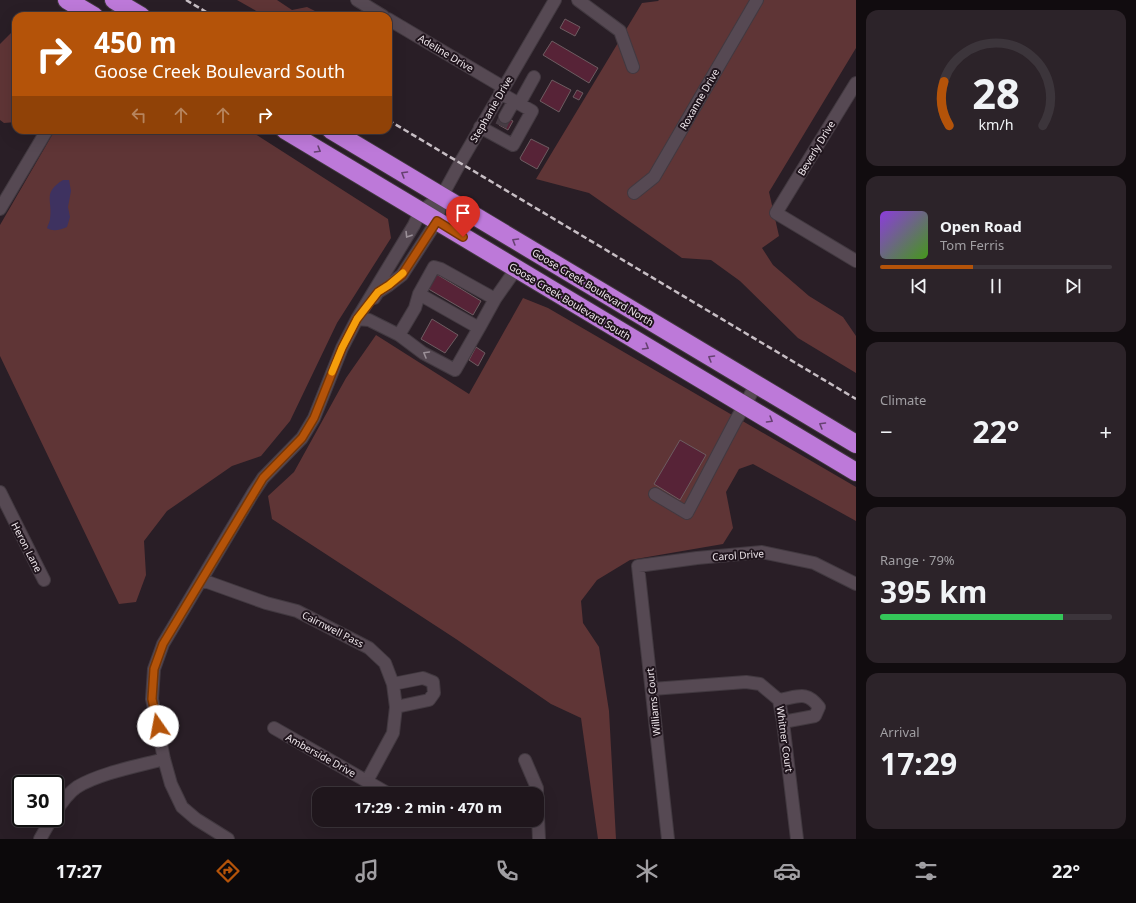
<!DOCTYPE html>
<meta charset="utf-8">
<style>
body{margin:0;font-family:"Noto Sans",sans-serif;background:#2c2329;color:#f1f3f6;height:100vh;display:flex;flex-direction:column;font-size:15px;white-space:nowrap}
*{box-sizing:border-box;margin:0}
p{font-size:13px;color:#a19fa3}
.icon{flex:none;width:22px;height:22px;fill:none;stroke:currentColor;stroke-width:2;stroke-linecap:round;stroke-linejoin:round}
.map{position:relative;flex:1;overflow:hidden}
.side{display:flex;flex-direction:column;gap:10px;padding:10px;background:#110c0f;width:280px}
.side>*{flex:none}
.banner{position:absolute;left:12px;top:12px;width:380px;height:122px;border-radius:12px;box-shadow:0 4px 16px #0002,0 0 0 1px #3c353b;background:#b45309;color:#fff;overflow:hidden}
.speed{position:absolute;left:12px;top:775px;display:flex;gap:8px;font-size:20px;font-weight:700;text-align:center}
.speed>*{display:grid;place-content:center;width:52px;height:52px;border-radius:50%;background:#1f161c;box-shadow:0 4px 16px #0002,0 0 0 1px #3c353b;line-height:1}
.speed .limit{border:2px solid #111;border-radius:6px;background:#fff;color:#111}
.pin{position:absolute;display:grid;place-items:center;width:34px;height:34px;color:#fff;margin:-41px -17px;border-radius:50% 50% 50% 0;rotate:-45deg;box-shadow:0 0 4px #0007}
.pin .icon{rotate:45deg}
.me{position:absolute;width:44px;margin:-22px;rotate:348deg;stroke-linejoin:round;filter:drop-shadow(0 0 3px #0008)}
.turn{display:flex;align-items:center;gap:14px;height:84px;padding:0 16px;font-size:18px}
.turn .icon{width:52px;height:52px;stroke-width:2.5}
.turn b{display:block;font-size:28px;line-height:34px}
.lanes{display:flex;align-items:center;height:38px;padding:0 16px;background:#0003;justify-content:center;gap:20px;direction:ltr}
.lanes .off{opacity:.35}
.big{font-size:30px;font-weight:700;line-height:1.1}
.side .widget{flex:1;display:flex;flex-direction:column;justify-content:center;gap:6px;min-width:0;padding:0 14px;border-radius:12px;background:#2c2329}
.side .dial{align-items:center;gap:0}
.dial svg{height:104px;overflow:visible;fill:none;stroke:#3c353b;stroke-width:7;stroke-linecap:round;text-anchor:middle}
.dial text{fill:#f1f3f6;stroke:none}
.song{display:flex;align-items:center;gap:12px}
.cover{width:48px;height:48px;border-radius:6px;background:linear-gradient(135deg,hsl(270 70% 55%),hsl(100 70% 35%))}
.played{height:4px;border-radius:2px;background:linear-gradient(90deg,#b45309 40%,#3c353b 40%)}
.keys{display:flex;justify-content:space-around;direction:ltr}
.heat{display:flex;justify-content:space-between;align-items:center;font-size:22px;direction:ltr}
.charge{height:6px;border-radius:3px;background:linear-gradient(90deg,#34c759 79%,#3c353b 0)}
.trip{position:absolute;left:312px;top:787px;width:232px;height:40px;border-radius:12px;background:#1f161c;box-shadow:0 4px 16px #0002,0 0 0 1px #3c353b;font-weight:700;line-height:40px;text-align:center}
.dock{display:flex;height:64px;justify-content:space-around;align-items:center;background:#0c090b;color:#a19fa3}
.dock .icon{width:28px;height:28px}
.dock .on{color:#b45309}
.dock b{font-size:18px;color:#f1f3f6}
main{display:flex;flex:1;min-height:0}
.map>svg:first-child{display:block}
.green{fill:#5f3536}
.water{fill:#3e3260}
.building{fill:#572337;stroke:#6d5c61}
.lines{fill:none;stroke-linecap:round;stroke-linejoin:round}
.minor-tunnel{stroke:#473c44;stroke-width:12;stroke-dasharray:12 6;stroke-linecap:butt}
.minor-casing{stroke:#423940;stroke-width:14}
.highway-casing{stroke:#423940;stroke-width:20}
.minor{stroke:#564953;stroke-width:12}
.highway{stroke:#bd79d9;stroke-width:18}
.rail{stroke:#c7bec4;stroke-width:2.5;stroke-dasharray:6 3;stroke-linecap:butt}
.oneway{stroke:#664171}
.oneway2{stroke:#9b9098}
.route-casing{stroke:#753606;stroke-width:10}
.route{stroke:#b45309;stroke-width:7}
.slow{stroke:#f59e0b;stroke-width:7}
.labels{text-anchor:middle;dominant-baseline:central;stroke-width:4;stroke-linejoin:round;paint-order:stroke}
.street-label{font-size:10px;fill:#efe7ec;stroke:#1f141c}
</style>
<main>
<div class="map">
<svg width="856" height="839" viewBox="0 0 856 839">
<rect width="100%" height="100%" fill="#291e26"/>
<path class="green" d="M237 0H277L292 10 307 7 325 16H265Z
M659 0H856V48L769 192 779 236 762 248 773 265 809 296 843 317 856 336V373L798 338 740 281 711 260 682 258 589 193 536 179 642 3 658 1Z
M16 28V122L4 123 0 120V44Z
M55 130H249L388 219 391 238 337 323 290 421 261 456 232 466 167 511 144 541 146 575 136 602 119 604 0 356V225Z
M523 298 548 308 856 487V521L753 464 739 469 726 492 733 528 723 544 630 560 597 580 581 601 583 623 599 647 609 711 616 839H598L581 718 551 704 456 639 272 519 268 496 294 472 346 378 376 335 469 394Z"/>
<path class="water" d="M63 180H69L71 191 68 207 70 217 67 227C60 230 53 232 47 228 48 225 50 221 50 219 53 200 42 193 63 180Z"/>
<path class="building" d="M565 19 580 27 575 36 560 28Z
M552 41 598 68 589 83 543 55Z
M552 80 571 90 559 112 540 101Z
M577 90 583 93 579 100 573 97Z
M503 116 513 121 508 130 499 125Z
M531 139 549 148 537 169 521 160 520 158Z
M433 272 481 301 473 315 425 287Z
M432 319 458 335 445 353 421 339Z
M476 347 485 353 478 366 469 360Z
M680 440 706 455 680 500 654 484Z"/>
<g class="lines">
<path class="minor-tunnel" d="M501 126 505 117"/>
<defs>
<path id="minor" d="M357 0 383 16
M578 0 620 31 633 67
M116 16 122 5
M388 19 503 87
M856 83 776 213 856 261
M519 104 534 77
M505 117 514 101
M480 127 513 145 532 111 500 93
M634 193 654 177 757 0
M0 209 47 130
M419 294 479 328 495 299
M374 298 378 292 389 285 402 275 437 221 442 196 460 163 555 0
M357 319 369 320 399 335 415 308 419 294 434 267 441 269 495 299 516 269
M399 335 423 353 455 370 479 328
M0 492 44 580
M655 494 687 513 736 420 756 385
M202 580 266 603 297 611 369 648 385 663 393 684 396 707 393 733 367 781
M393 684 423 678 433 682 434 693 429 700 396 707
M652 689 746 682 760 684 779 700 783 722 797 839
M779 700C798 697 806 690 819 707L815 716 783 722
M274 728 389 794
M525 760 537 788V794
M537 794 539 839
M55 813C60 805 68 793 77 787 100 773 138 766 164 759
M40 839 52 818
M228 839 196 819 182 807 171 784 164 759 152 699 154 669 163 644 253 493 263 478 302 438 314 418 342 348 357 319 414 225 420 212 442 196
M668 839 638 566 697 558 762 552 814 563 856 584"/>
<path id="highway" d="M67 0 94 16
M114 0 141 16
M285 130 856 472
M331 130 856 444"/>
</defs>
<use href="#minor" class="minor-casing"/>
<use href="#highway" class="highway-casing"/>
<use href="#minor" class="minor"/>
<use href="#highway" class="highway"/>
<path class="rail" d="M186 0 213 16
M388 120 856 399"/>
</g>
<defs><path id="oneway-chevron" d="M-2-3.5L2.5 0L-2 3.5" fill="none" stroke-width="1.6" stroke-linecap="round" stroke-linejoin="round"/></defs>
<g class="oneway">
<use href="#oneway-chevron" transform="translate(318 150) rotate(31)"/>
<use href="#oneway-chevron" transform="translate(404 174) rotate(-149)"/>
<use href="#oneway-chevron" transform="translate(515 241) rotate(-149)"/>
<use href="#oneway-chevron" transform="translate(646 347) rotate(31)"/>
<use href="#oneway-chevron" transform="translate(711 358) rotate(-149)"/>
<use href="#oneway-chevron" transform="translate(770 420) rotate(31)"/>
<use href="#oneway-chevron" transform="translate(822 425) rotate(-149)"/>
</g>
<g class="oneway2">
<use href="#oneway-chevron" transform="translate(408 235) rotate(122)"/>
<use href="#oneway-chevron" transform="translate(426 354) rotate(-150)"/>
</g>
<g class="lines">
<defs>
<path id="route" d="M158 726 152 699 154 669 163 644 263 478 302 438 314 418 342 348 357 319 378 292 389 285 402 275 437 221 463 237"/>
</defs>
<use href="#route" class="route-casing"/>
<use href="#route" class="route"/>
<path class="slow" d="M332 372 342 348 357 319 378 292 389 285 403 273"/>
</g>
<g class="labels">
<g class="street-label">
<text transform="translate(446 53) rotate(31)">Adeline Drive</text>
<text transform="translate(699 99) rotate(-60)">Roxanne Drive</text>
<text transform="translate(491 109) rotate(-60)">Stephanie Drive</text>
<text transform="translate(816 148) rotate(-59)">Beverly Drive</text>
<text transform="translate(593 287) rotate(31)">Goose Creek Boulevard North</text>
<text transform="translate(570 301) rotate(31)">Goose Creek Boulevard South</text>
<text transform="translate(27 547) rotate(63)">Heron Lane</text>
<text transform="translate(738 555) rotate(-4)">Carol Drive</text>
<text transform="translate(333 629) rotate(27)">Cairnwell Pass</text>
<text transform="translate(653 702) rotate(-96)">Williams Court</text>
<text transform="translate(785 739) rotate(82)">Whitner Court</text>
<text transform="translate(321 755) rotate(29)">Amberside Drive</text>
</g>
</g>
</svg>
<div class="speed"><div class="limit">30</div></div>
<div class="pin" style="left:463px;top:237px;background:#d93025"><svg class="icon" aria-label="arrive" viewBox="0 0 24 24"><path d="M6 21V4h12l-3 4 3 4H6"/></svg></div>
<svg class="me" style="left:158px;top:726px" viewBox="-20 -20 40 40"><circle r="19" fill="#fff"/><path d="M0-13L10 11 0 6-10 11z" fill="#b45309"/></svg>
<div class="trip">17:29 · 2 min · 470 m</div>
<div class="banner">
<div class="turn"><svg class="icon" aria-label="right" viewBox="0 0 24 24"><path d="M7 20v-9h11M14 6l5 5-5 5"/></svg><div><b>450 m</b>Goose Creek Boulevard South</div></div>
<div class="lanes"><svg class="icon off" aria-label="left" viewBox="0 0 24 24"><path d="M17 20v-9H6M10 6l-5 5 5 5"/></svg><svg class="icon off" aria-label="ahead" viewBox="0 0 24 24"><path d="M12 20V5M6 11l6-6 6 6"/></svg><svg class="icon off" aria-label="ahead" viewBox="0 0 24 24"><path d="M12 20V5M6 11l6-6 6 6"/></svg><svg class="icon" aria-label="right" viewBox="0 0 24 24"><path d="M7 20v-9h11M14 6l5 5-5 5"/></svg></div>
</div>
</div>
<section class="side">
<div class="widget dial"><svg viewBox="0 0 100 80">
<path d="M14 69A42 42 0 1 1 86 69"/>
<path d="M14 69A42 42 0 0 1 10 35" stroke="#b45309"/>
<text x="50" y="56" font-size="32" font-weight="700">28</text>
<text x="50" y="72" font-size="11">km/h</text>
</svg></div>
<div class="widget">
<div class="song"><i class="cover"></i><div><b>Open Road</b><p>Tom Ferris</p></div></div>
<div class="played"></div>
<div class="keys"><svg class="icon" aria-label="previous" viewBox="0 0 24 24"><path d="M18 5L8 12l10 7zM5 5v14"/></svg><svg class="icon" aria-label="pause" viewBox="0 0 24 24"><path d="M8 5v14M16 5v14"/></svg><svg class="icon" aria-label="next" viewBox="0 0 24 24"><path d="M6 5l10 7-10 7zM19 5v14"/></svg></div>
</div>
<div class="widget"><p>Climate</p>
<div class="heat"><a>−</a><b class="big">22°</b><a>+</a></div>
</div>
<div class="widget"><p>Range · 79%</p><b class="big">395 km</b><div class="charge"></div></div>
<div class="widget"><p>Arrival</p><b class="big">17:29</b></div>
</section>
</main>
<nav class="dock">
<b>17:27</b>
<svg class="icon on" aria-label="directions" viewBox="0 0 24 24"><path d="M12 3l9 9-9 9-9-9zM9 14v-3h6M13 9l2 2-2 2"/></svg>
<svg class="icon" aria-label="music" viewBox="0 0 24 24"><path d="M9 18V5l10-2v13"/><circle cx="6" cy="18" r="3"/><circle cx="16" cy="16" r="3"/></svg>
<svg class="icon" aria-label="phone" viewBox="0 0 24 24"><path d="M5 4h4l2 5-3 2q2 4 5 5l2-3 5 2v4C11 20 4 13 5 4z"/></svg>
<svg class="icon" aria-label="climate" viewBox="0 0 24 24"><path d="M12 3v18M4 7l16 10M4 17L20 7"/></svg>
<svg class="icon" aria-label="car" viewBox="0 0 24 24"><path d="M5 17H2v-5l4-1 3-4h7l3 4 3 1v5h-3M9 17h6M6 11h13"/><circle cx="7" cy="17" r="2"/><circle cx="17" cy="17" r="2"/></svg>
<svg class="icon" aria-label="filters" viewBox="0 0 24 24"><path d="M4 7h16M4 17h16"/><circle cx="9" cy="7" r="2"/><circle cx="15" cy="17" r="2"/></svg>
<b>22°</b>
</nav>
